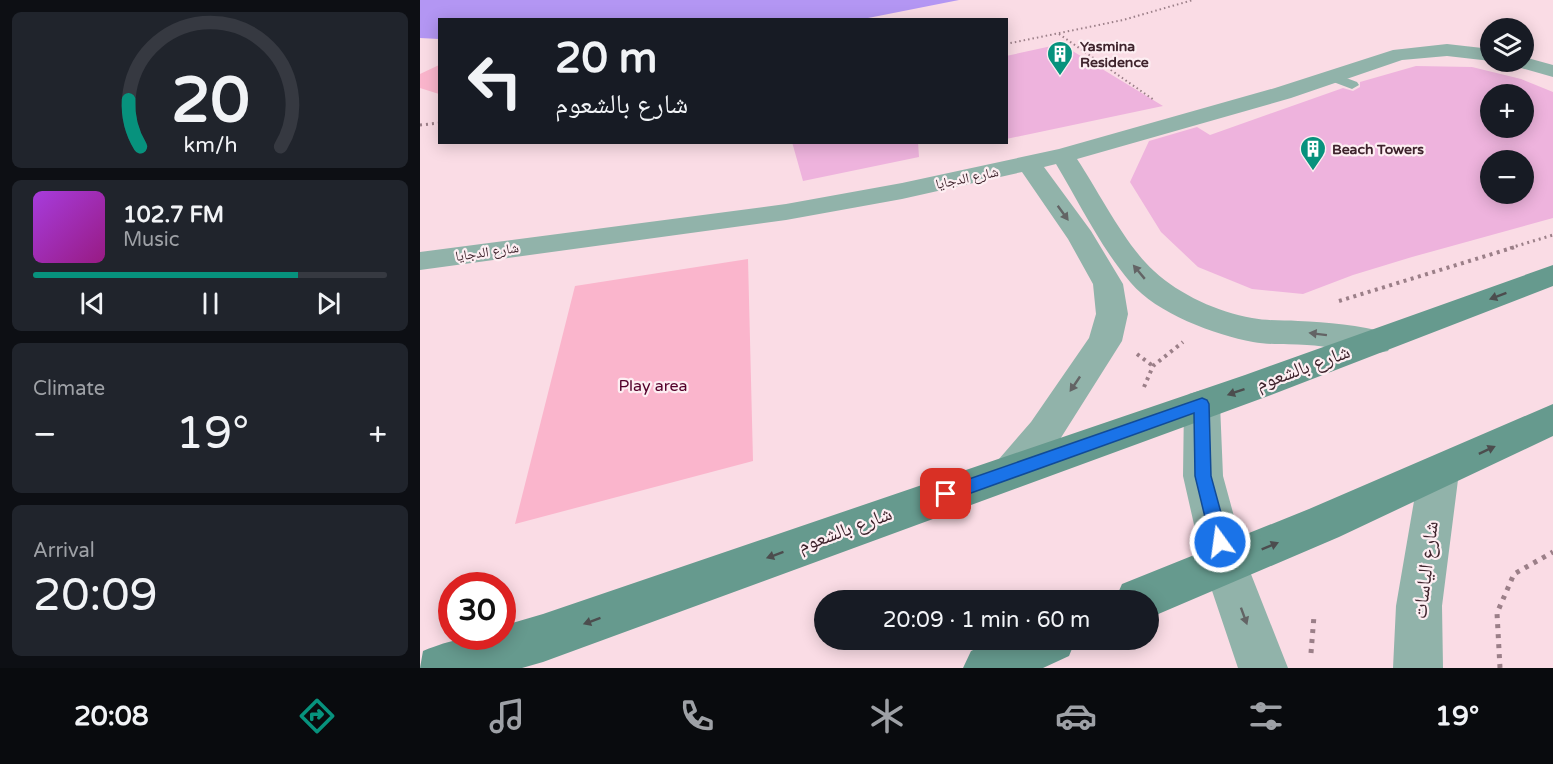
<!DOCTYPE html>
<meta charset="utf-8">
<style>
body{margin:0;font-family:"Varela Round","Noto Naskh Arabic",sans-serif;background:#20242c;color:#f1f3f6;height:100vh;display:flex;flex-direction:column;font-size:22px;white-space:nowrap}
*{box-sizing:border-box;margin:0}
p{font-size:20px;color:#9ea1a6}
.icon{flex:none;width:33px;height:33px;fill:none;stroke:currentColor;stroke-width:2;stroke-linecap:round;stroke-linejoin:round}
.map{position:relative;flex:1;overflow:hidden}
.details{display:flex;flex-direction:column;gap:12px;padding:12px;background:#0d0f14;width:420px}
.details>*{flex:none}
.guide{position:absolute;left:18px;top:18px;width:570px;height:126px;border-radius:0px;box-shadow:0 3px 15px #0003;background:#171b24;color:#f1f3f6;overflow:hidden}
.buttons{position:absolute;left:1060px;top:18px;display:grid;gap:12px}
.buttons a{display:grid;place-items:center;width:54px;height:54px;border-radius:50%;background:#171b24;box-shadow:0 3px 15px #0003;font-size:30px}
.speed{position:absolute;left:18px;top:572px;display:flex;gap:12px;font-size:30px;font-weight:700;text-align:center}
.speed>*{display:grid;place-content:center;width:78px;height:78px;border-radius:50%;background:#171b24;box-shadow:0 3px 15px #0003;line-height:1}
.speed .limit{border:9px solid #d22;background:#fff;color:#111}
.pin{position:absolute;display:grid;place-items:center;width:51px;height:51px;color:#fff;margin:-26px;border-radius:12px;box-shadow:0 3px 9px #0006}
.me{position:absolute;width:66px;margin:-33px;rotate:346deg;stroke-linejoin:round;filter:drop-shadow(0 0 4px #0008)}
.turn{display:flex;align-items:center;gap:21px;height:126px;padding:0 18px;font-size:27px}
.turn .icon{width:78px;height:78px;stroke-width:2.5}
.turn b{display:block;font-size:42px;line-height:51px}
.big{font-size:45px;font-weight:600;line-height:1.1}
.details .widget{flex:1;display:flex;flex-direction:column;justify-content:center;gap:9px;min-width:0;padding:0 21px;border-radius:9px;background:#20242c}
.details .dial{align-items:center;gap:0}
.dial svg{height:156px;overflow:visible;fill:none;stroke:#363941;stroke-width:7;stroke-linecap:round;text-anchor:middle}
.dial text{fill:#f1f3f6;stroke:none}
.song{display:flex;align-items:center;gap:18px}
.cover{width:72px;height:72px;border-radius:9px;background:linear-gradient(135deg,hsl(280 70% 55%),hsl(310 70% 35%))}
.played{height:6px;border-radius:3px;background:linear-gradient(90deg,#07927d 75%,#363941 75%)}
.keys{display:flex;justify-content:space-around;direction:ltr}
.heat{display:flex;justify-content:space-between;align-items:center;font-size:33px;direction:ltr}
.trip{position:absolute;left:394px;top:590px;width:345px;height:60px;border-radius:30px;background:#171b24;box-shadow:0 3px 15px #0003;font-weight:600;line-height:60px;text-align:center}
.dock{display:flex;height:96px;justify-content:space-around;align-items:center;background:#090b0e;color:#9ea1a6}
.dock .icon{width:42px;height:42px}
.dock .on{color:#07927d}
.dock b{font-size:27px;color:#f1f3f6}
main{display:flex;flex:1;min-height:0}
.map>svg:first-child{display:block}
.green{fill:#fab5cc}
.water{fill:#b396f3}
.building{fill:#eeb3dd;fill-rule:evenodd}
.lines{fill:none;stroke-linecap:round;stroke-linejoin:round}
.path-far3{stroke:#9b7f88;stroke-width:2;stroke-dasharray:1.5 3;stroke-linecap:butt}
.path-far2{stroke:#9b7f88;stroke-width:3;stroke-dasharray:2 4;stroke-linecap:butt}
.path-far1{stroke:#9b7f88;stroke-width:4;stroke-dasharray:3 4.5;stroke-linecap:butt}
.path{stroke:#9b7f88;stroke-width:5;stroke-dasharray:4 6;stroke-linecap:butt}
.service{fill:#91b3aa;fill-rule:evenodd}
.minor{fill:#91b3aa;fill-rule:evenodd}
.secondary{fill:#669a8e;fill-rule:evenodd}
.oneway{fill:#636465}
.oneway2{fill:#4c4d4e}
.route{fill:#1a73e8;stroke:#114b97;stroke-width:1.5}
.labels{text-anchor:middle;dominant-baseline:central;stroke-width:4.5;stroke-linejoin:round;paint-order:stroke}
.far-poi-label{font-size:14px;font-weight:bold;fill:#3e232c;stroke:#fdeef2;text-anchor:start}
.far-street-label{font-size:14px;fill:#3e232c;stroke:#fdeef2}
.park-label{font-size:16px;fill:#53002a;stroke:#fdeef2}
.near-street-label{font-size:20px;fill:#3e232c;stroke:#fdeef2}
</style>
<main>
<section class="details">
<div class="widget dial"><svg viewBox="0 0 100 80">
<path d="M14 69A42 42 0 1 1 86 69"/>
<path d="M14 69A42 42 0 0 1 8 45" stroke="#07927d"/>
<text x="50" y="56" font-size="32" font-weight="700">20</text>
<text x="50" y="72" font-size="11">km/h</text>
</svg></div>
<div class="widget">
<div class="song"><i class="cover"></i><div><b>102.7 FM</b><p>Music</p></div></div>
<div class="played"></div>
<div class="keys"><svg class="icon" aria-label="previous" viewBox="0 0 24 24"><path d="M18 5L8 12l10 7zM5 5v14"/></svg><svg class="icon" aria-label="pause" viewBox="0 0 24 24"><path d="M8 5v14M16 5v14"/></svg><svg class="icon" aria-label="next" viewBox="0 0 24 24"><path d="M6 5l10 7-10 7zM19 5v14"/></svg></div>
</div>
<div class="widget"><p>Climate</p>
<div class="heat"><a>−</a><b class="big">19°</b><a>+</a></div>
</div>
<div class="widget"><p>Arrival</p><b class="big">20:09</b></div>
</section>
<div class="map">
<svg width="1133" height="668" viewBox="0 0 1133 668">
<rect width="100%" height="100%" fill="#fadce5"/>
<path class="green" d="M19 65V94L0 88V74Z
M328 259 333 461 95 524 155 286Z"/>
<path class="water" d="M0 0H539L438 20H20L19 39 0 38Z"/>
<path class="building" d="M641 44 743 106 586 139V56Z
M996 66 1052 67 1101 79 1133 92V218L992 257 933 275 883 294 832 289 778 267 741 232 710 182 729 141 777 127 790 135 923 88 933 91 940 87V82ZM1071 94H1104V128H1071ZM1071 160H1104V194H1071Z
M372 142H498L499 157 383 181Z"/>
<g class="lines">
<path class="path-far3" d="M639 34 734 100
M586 44 703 20 773 0"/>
<path class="path-far2" d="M0 125 20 123
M1090 248 1133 235"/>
<path class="path-far1" d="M919 301 1095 247
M717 354 733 366
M724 387 733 366 763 342"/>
<path class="path" d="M891 653 894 616
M1080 668 1077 613 1094 574 1133 552"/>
<path class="service" d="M913 73 937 82 939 85 932 89 908 80 906 77 908 74Z"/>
<path class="minor" d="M1027 44 1071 49V61L1027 56 982 60 871 98 657 159C679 192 705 245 734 271 760 295 798 312 832 318 847 321 863 320 878 321 907 322 940 325 968 333L973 342 968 351C942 358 913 346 887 345 869 344 850 345 833 342 795 335 736 313 711 283 681 248 660 204 636 164L624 167 671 231 703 284 708 314 702 341 637 444 607 483 593 488 579 483 573 471 579 459 611 422 669 338 676 314 673 284 648 239 602 172 482 199 366 220 0 270V252L366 204 482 183 639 149 855 88 973 50Z
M1104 57 1133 65V77L1094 66 1091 62H1104Z
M782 390 795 394 800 404 803 476 827 564 868 668H818L783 564 763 476 764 404 769 394Z
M1019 455 1033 460 1039 472 1022 606 1023 668H973L976 606 999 472 1005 460Z"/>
<path class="secondary" d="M1133 265V286L851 395 123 662 102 668H0L3 651C32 639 51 636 82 636V626L123 614 825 375Z
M1133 404V436L919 537 729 618V600H695L702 584 889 509Z
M577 639H656L649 656 623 668H543L551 651Z"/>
</g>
<defs><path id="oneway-solid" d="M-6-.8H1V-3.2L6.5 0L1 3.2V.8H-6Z" transform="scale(1.5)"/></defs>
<g class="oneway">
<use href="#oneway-solid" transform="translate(643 213) rotate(54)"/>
<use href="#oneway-solid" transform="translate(719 272) rotate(-130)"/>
<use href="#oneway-solid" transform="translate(898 334) rotate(-173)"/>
<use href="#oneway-solid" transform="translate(655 384) rotate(124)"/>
<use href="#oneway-solid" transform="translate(824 616) rotate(70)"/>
</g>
<g class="oneway2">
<use href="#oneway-solid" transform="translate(1078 296) rotate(159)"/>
<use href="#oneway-solid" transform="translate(816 392) rotate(161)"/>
<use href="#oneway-solid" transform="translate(1067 450) rotate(-25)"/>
<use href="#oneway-solid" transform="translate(850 546) rotate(-22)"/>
<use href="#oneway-solid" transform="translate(355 555) rotate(160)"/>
<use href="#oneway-solid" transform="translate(172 621) rotate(160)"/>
</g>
<path class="route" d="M782 398 787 400 789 404 791 476 809 542 806 548 800 550 794 548 791 542 775 476 774 413 526 502 520 500 517 494 520 489 526 487Z"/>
<defs>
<symbol id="building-pin" viewBox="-11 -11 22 30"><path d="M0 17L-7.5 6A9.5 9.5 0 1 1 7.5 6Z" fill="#07927d" stroke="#fdeef2"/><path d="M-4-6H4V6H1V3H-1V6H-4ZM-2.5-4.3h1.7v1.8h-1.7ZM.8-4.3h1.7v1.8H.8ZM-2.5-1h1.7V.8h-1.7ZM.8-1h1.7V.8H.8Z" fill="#fff"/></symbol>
</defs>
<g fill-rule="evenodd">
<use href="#building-pin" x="625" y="39" width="30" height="40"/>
<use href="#building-pin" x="878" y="134" width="30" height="40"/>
</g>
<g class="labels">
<g class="far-poi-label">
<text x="660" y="46">Yasmina<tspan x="660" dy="16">Residence</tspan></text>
<text x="912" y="149">Beach Towers</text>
</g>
<g class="far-street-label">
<text transform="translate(547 178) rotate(-12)">شارع الدجايا</text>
<text transform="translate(67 252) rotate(-8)">شارع الدجايا</text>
</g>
<g class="park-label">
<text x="233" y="386">Play area</text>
</g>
<g class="near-street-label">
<text transform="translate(883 368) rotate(-20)">شارع بالشعوم</text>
<text transform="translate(425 530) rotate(-20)">شارع بالشعوم</text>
<text transform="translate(1006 570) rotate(-83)">شارع الياسات</text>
</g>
</g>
</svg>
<div class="buttons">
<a><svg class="icon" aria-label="layers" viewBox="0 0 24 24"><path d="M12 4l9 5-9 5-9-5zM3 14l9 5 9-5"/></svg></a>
<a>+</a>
<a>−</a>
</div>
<div class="speed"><div class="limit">30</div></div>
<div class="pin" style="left:526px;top:494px;background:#d93025"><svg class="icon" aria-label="arrive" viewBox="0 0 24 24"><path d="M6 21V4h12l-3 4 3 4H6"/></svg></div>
<svg class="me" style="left:800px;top:542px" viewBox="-20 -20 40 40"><circle r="17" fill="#1a73e8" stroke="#fff" stroke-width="3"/><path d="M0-11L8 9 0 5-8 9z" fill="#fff"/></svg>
<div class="trip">20:09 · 1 min · 60 m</div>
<div class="guide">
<div class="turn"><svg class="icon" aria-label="left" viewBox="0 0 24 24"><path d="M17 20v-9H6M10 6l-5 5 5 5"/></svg><div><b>20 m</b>شارع بالشعوم</div></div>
</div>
</div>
</main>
<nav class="dock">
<b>20:08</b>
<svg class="icon on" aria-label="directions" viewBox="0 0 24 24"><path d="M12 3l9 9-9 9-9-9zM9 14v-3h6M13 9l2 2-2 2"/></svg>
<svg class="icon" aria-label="music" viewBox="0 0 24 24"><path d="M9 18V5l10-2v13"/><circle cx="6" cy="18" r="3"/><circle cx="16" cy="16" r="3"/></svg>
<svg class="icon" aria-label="phone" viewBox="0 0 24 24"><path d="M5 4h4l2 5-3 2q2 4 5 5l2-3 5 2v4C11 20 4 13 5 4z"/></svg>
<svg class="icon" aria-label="climate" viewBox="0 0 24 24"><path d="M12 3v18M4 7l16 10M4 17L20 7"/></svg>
<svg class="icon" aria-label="car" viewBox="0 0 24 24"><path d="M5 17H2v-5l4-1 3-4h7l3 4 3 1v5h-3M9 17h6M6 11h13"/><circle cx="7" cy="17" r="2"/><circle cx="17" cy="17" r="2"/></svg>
<svg class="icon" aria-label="filters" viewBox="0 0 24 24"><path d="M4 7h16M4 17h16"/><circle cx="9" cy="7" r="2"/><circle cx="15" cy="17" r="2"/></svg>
<b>19°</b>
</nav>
